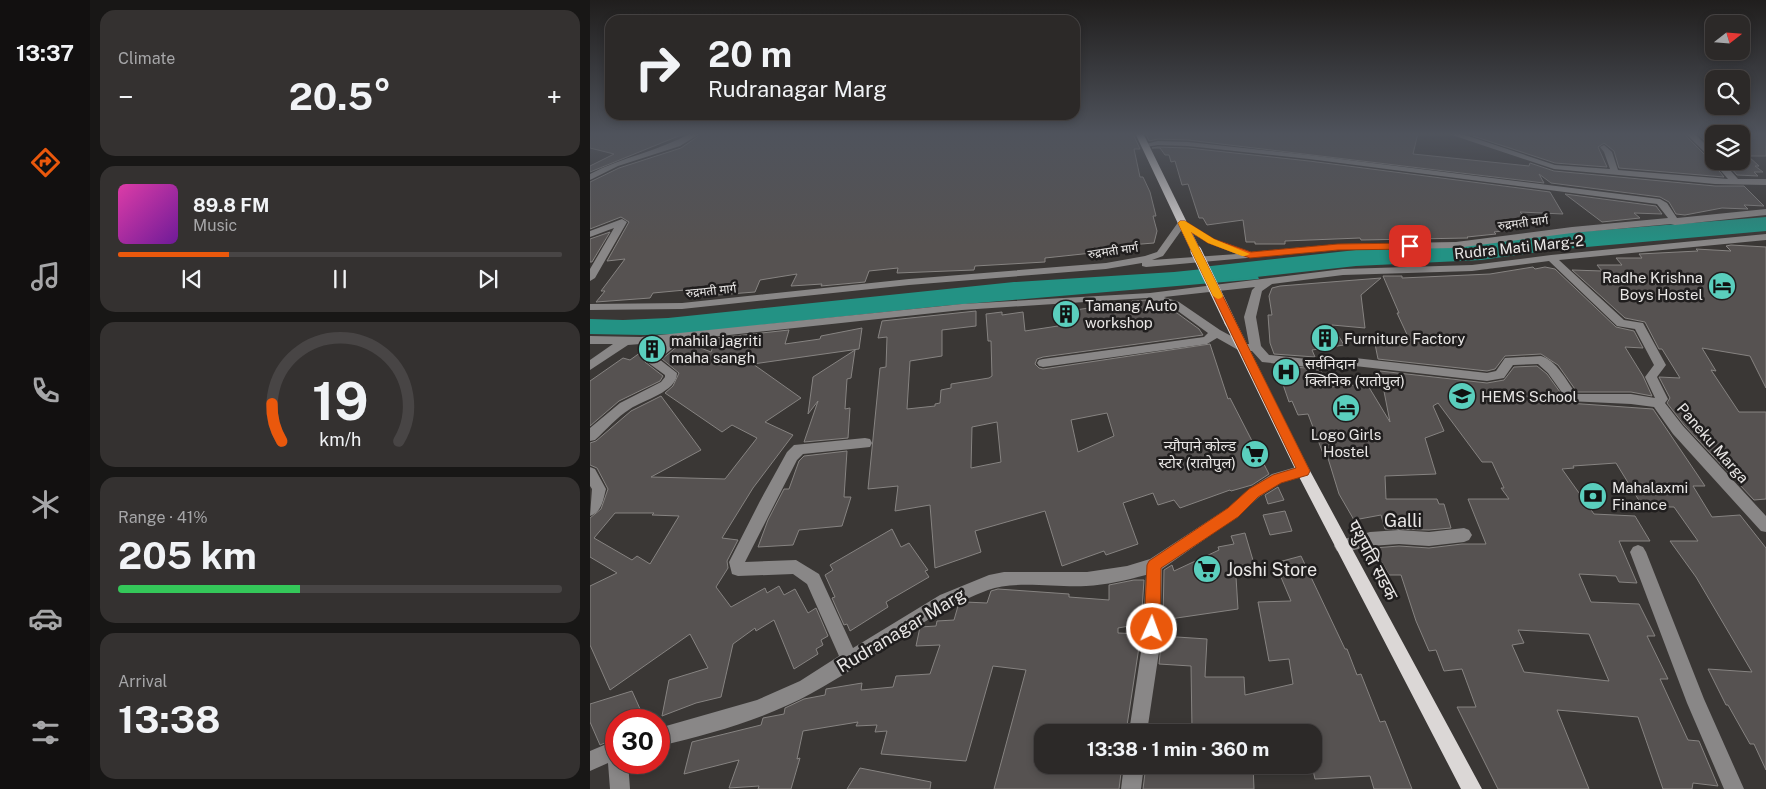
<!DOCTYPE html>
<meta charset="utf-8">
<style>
body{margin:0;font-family:"Public Sans","Noto Sans Devanagari",sans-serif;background:#343130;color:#f1f3f6;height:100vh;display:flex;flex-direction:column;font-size:19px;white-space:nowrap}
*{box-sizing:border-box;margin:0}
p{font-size:16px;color:#a6a6a8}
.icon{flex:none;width:28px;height:28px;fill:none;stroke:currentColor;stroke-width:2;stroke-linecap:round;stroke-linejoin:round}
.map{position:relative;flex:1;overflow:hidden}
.panel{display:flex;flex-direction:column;gap:10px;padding:10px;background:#181716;width:500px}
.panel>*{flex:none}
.top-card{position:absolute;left:15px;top:15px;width:475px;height:105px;border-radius:15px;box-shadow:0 2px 8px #0003,0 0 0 1px #484545;background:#2c2928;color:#f1f3f6;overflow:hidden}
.needle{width:32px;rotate:73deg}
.tools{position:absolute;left:1115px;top:15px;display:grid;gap:10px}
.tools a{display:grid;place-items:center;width:45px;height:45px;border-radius:10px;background:#2c2928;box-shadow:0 2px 8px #0003,0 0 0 1px #484545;font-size:25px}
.speed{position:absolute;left:15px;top:709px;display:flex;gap:10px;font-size:25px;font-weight:700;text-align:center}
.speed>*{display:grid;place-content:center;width:65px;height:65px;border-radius:50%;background:#2c2928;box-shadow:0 2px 8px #0003,0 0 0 1px #484545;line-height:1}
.speed .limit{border:8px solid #d22;background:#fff;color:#111}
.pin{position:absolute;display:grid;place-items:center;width:42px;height:42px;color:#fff;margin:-21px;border-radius:10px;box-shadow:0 2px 8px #0006}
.me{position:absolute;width:55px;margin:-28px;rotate:2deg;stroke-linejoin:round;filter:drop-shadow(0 0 4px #0008)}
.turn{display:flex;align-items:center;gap:18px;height:105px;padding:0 20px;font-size:22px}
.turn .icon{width:65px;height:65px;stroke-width:2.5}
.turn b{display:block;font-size:35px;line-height:42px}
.big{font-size:38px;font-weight:700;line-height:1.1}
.panel .tile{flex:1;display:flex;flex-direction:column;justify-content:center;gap:8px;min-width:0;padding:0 18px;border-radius:15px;background:#343130}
.panel .dial{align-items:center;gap:0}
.dial svg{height:130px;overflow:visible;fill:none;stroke:#484545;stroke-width:7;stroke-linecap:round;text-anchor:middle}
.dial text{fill:#f1f3f6;stroke:none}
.song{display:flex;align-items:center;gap:15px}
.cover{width:60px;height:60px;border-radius:8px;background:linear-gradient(135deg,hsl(320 70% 55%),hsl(280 70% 35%))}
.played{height:5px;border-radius:2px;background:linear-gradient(90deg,#ea580c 25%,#484545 25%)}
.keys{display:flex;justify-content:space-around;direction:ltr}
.heat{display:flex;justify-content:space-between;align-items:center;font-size:28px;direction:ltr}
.charge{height:8px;border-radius:4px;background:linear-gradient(90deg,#34c759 41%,#484545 0)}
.trip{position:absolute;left:444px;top:724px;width:288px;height:50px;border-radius:15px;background:#2c2928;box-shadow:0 2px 8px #0003,0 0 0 1px #484545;font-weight:700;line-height:50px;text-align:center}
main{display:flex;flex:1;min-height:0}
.dock{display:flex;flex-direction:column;width:90px;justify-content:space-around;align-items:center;background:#121010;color:#a6a6a8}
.dock .icon{width:35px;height:35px}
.dock .current{color:#ea580c}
.dock b{font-size:22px;color:#f1f3f6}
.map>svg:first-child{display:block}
.water{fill:#239284}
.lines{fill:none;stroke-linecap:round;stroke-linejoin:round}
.river{fill:#239284;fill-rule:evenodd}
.building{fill:#565251;stroke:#868381;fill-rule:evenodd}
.minor{fill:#898787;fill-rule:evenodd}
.major{fill:#dbd7d6;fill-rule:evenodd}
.major-bridge{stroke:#dbd7d6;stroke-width:11}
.route{fill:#ea580c;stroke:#983908}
.slow{fill:#f59e0b}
.labels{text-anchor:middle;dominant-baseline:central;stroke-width:5;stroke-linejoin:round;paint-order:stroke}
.far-street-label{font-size:12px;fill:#e8e6e5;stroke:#201e1e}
.street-label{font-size:15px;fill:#e8e6e5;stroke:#201e1e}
.poi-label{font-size:15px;fill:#e8e6e5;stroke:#201e1e;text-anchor:start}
.near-street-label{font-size:18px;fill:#e8e6e5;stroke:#201e1e}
.near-poi-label{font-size:18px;fill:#e8e6e5;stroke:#201e1e;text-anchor:start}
</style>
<main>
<nav class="dock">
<b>13:37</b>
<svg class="icon current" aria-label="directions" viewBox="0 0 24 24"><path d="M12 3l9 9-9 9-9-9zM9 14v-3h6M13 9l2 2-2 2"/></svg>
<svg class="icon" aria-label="music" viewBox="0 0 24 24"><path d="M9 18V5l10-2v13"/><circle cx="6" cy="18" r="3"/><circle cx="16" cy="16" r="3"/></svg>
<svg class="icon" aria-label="phone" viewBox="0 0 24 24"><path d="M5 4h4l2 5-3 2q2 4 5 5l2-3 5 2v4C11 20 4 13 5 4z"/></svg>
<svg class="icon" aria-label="climate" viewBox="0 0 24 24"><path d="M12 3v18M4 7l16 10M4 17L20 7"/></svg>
<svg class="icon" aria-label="car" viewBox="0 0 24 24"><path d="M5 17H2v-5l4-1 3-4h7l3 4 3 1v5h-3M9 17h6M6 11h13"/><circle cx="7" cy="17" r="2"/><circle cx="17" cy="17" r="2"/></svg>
<svg class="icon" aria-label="filters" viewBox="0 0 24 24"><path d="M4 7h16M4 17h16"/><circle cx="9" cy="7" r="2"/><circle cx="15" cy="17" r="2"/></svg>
</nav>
<section class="panel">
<div class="tile"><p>Climate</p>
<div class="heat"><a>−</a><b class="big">20.5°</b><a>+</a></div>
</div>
<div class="tile">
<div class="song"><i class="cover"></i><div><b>89.8 FM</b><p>Music</p></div></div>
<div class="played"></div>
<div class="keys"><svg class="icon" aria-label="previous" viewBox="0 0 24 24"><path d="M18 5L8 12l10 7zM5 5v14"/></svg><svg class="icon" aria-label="pause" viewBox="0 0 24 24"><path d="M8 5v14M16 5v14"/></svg><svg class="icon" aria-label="next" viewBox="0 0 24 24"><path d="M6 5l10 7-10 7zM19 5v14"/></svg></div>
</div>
<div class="tile dial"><svg viewBox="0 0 100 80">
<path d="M14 69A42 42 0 1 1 86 69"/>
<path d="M14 69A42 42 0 0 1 8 46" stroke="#ea580c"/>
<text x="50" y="56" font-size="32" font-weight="700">19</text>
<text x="50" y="72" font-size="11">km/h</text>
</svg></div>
<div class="tile"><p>Range · 41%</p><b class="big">205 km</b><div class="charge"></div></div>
<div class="tile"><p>Arrival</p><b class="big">13:38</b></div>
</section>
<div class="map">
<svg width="1176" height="789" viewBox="0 0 1176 789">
<rect width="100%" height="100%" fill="#3a3735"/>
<path class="water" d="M662 264 669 279 352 306 88 334 54 335 0 334V319L33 320 78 318 424 282 584 272Z"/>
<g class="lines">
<path class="river" d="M1176 217V231L963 250 891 260 766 266 621 282 612 280 608 274 612 268 621 266 766 250 891 244 963 234Z"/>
</g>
<path class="building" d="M19 133H96L0 172V166L24 154 0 148V134Z
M113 133 543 134 550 149H544L550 177H553L560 192 566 216H563L567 231 564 243 502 248V253L455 258V262L385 266 384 270 307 273 308 268 279 271 275 282 231 286 232 284 201 286 207 274 170 280 165 292 101 297 106 289 63 293 60 298 6 302 15 291H11L35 259 17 261 39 222 31 217 0 229V182L29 168 91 148Z
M564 133H828L823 154 939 166 940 163 964 171 1125 186H1154L1174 206 1154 205 1158 209 1132 208 1095 215 1086 214 1079 202 1070 197 961 183 949 174 954 183 598 140 568 139 559 141 556 134Z
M884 133H1093L1121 161 1134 177 1029 168 1024 151 1014 143 1008 147 1017 167 965 163 883 136Z
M1107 133H1176V156H1158L1169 166H1165L1173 172H1164L1168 176 1147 175 1135 161H1151V134H1124V150Z
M568 147 598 148 719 161 960 192 973 214 930 212 943 224 917 227 920 230 904 232 906 234 877 237 878 238 771 240 770 238 695 241V244H665V242H656L653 220 617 225 613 218H609L598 184 592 185 585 161 581 162 579 155H575L570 148H562Z
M975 194 1066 206 1072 214 1044 213 1050 218 1012 222Z
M20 232 2 262H0V239Z
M1141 245 1176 247V388L1160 356 1112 348 1126 371 1121 370 1149 412H1176V499L1164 500 1094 425 1077 403 1080 398 1069 377 1090 378 1072 349H1069L1055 322 1035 318 982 270 1012 271 1007 265H1032L1026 258H1052L1049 254 1108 251 1106 249 1141 251 1136 246Z
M943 267 945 269 955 267 965 269 1026 327 1044 331 1053 348 1035 347 1053 376 1062 396 1041 392H987L968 365 951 354 915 356 905 369 897 371 788 359 784 339 820 341 807 313H809L793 276H812V278L900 274Z
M791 278 771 295 775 328 742 325 754 345 722 350 725 357 684 354 680 343 678 315H682L679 296 682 288 690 286Z
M556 300 587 313 609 329 613 335 453 357 447 359 445 364 449 368 453 369 620 344 638 399 640 398 679 474 662 485 641 491 640 490 590 508 584 500 568 505 563 493 533 503 548 544 516 555 514 551 472 566 455 511 385 531 391 552 345 568 340 505 305 511 308 486 278 489 290 368 296 367 297 337 288 338 292 321 386 311V326L352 330V356L320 361 317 409 345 406V404L350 403 351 390 361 388V384L399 378 402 376 401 341H398L396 314 412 312V315L433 312 435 331 468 326 466 308 484 306 485 310 519 305 518 303 543 306 542 301ZM517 413 524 436 488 452 481 420ZM407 422 411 462 381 468 382 427Z
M272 328 269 349 163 364 211 398 175 422 203 435 163 488 132 538 148 540 137 561 138 568 126 587 141 607 175 588 177 593 189 586 194 595 205 589 218 613 226 608 238 636 231 640 233 645 226 649 228 654 204 669 184 620 166 631 165 628 143 644 131 697 106 703 72 716 79 680 118 668 100 634 20 690 0 645V586L27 573 0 557V518L11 509 18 489 7 468 0 465V443L6 441 41 411 71 396 111 450 61 477 135 479 167 438 142 425 132 432 75 393 83 386 89 373 72 359 89 345 93 347 98 343 121 352 126 338 199 330 195 344 230 339 231 336ZM25 513H64L62 515 89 516 60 564 47 556 42 560 4 538Z
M69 344 58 352 55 362 73 376 70 381 29 401 0 426V381L33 358 40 360 61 345Z
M265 350 261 378 257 379 255 409 260 408 258 438 214 442 228 401 218 414 223 377Z
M689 366 730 369 740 387 777 384 800 422 790 371 897 383 914 380 924 367 947 366 957 374 978 403 1063 409 1115 486H1103L1122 517 1150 515 1176 548V770L1164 744H1160L1138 705H1136L1118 669 1162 672 1106 577 1080 541H1108L1084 507H1053L1026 463 983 466 984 468 972 469 1004 514 1045 516 1060 541H1029L1047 583 1029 582 1026 576 989 574 1001 602 1049 604 1065 636H1057L1078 679H1070L1098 740 1109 741 1128 786 1103 783 1102 789H1073L1048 717 967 710 999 789H908L867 707H886L872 669 854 671 846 650 839 651 826 621 811 575H799L784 548 809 546 839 548 872 544H896L878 499H919L911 488H914L902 462H892L848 403 843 406 854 431 835 438 846 474 795 476 796 499H847L849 504H854L861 528 839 530 795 529 791 515 764 520 749 494 737 455 734 456 718 414 708 415 702 401 699 402 687 367ZM928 630 999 634 1019 681 934 672 922 645 934 643Z
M257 451 254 497H261L252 526 209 530 203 545 168 547 178 520 194 489H199L209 461 214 456Z
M688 487 694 500 678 504 675 495Z
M695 511 702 531 680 535 673 515Z
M302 529 311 547 319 543 338 570 335 571 339 577 296 602 298 607 260 631 257 624 254 625 242 598 245 597 235 575 243 570 240 565Z
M655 533 667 574 646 577 648 609 573 620 574 570 582 565 584 571 629 550 628 547 644 544 641 536Z
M711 556 755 649H757L767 675 771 674 790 722 795 721 822 789H784L780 776 725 779 722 766V732H618V729H602L601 666 569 664 572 636 617 639 615 677H654L655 695 703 684 699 659 679 661 668 602 701 601 685 563Z
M544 580H554L551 624 528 628V633L551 634 536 732H452V765H532L529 789H404L436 670 403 666 376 761 291 754 297 731 285 732 287 725 266 726 268 722 213 731 207 759 210 758 201 789H168L169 786 139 788 149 760 94 774 102 742 171 725 173 718 194 714 195 708 214 699 235 695 236 689 272 683 271 690 303 687 306 676 340 674 350 645 326 646 330 627 346 626 347 621 364 620 368 606 375 602 397 603 401 591 408 589 479 594V597L519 600V585Z
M42 691 55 720H26V738L10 745 0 722V704Z
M556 765H663L664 789H553Z
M270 768 341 782 340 789H257Z"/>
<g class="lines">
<path class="minor" d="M101 133H111L90 146 28 166 0 180V174C32 157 69 151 101 133Z
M856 133H869L965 165 1020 169 1014 152 1010 147 1014 145 1022 152 1028 170 1138 179 1124 163 1123 160 1095 133H1104L1124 153V161H1132L1148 179H1176V185L1125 184 964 169Z
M568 141 598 142 719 155 1070 199 1077 203 1087 218 1176 209V215L1085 225 1081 224 982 233 866 248 748 250 556 267 552 266V263L516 269 319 285 92 309 0 310V304L92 303 319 279 516 263 555 256 567 252 589 221 592 220 624 239 661 252 748 244 866 242 982 227 1078 218 1067 204 719 159 598 146 568 145 555 147 551 145ZM593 228 618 243 647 254 562 260 573 256Z
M32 219 37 222 5 278 0 281V269L24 228 0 237V231Z
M1176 234V240L969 260 1034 320 1053 323 1076 365 1067 377 1078 399 1075 403 1093 426 1176 516V532L1171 531 1083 434 1064 407 1041 404 978 401 958 373 948 364 923 365 914 378 897 381 765 366 717 367 672 362 662 351H650L627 338 617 344 453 367 449 366 447 363 449 360 453 359 614 337 618 333 581 306 556 298 372 310 93 340 69 359 87 373C87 392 53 400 40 409 27 417 16 430 5 440L0 441V428L30 403 71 382 75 377V375L57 362 59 354 75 342 38 345 0 370V360L23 344H0V336L51 337 372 304 560 293 753 269 882 265 961 255ZM959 261 1027 326 1045 329 1064 365 1055 377 1065 398 1041 394H986C977 381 966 360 951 356L915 358 906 371 897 373 765 358 717 359 679 355 671 346 666 317 672 291 682 284 753 275 882 271ZM665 287 662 290 654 317 659 344H656L630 330 589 302 574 297Z
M275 438 280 439 282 443 280 447 213 454 207 460 155 562 206 560 229 574 263 648 350 595 399 575 414 572H497L537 566 560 559 638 508 659 489 682 474 713 465 718 467 720 471 718 475 691 483 669 497 648 516 572 569 570 645 557 732H539L552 645 556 575C537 580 516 585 496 586 468 588 424 580 398 590 334 614 282 661 222 693 175 719 121 734 69 746V728L167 700 210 681 249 656 217 584 203 574 148 576 142 574 139 562 170 501 197 452 204 445Z
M0 467 5 469 16 489C13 500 12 512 0 516L2 489 0 486Z
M874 528 879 530 882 535 879 540 874 542 839 546 809 544 780 546 752 553 747 551 744 546 747 541 780 532 809 530 839 532Z
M1048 545 1053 547 1056 552 1114 699 1154 789H1134L1097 703 1040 552 1043 547Z
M26 740V762H38L40 789H20L18 763 0 771V751Z
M534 765H554L551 789H531Z"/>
<path class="major" d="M545 133H553L611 251 609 253 606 254 601 251Z
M640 318 646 322 719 469 892 789H871L706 471 634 322Z"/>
<path class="major-bridge" d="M606 251 640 322"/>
</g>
<linearGradient id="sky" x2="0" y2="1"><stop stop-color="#201e1d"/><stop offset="0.55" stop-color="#4f535c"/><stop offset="1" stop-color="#4f535c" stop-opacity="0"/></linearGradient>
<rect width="1176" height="244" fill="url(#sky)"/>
<path class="route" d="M590 221H595L624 239 661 252 748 244 820 243 825 246 820 249 748 250 660 258 618 243 601 232 720 471 718 475 691 483 668 497 648 517 571 568 570 629 567 635 562 637 556 635 554 629 557 565 559 561 638 508 659 489 683 475 706 468 588 223Z"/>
<path class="slow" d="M590 221H595L624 239 660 254 655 256H652L618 243 601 232 633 296 631 298 628 299 623 296 588 223Z"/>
<defs>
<symbol id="hotel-disc" viewBox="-11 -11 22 22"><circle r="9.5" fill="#5acebd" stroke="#201e1e"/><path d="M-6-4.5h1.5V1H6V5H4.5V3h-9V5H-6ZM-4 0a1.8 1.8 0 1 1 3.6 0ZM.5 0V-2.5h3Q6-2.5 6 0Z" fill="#111"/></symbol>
<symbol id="building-disc" viewBox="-11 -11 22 22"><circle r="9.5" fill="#5acebd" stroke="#201e1e"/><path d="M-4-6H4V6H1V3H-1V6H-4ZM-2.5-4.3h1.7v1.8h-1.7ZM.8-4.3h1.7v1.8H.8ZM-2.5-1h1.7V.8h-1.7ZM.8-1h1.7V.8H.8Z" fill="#111"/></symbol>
<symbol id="hospital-disc" viewBox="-11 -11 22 22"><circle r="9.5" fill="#5acebd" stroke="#201e1e"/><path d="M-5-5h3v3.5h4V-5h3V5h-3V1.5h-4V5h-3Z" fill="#111"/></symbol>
<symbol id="school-disc" viewBox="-11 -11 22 22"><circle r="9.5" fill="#5acebd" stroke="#201e1e"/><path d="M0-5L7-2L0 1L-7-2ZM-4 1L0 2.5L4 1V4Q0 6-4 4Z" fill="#111"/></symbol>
<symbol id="supermarket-disc" viewBox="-11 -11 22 22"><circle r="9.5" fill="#5acebd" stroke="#201e1e"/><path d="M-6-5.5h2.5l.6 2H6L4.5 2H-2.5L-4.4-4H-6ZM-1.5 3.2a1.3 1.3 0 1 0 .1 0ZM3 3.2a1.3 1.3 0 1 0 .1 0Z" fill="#111"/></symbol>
<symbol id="bank-disc" viewBox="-11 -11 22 22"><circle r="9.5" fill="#5acebd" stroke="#201e1e"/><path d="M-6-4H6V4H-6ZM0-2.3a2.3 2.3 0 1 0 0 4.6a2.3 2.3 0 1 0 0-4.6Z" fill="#111"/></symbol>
</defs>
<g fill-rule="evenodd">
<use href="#hotel-disc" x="1116" y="270" width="32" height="32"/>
<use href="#building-disc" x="460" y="298" width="32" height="32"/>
<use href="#building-disc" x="719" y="322" width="32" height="32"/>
<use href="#building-disc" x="46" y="333" width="32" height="32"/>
<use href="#hospital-disc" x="680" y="356" width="32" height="32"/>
<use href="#school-disc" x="856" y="380" width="32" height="32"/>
<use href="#hotel-disc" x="740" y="392" width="32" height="32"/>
<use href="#supermarket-disc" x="649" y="438" width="32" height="32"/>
<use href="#bank-disc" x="987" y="480" width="32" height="32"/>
<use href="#supermarket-disc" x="601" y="553" width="32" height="32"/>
</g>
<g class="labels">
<g class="far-street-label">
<text transform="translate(933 223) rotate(-7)">रुद्रमती मार्ग</text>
<text transform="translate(523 251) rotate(-8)">रुद्रमती मार्ग</text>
<text transform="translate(121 291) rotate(-6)">रुद्रमती मार्ग</text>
</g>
<g class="street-label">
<text transform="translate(929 247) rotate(-6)">Rudra Mati Marg-2</text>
<text transform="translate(1123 443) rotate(49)">Paneku Marga</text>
</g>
<g class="poi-label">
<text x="1113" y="277" text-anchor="end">Radhe Krishna<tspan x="1113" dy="17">Boys Hostel</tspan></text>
<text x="495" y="305">Tamang Auto<tspan x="495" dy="17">workshop</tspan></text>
<text x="754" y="338">Furniture Factory</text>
<text x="81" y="340">mahila jagriti<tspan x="81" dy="17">maha sangh</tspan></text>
<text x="715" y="363">सर्वनिदान<tspan x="715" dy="17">क्लिनिक (रातोपुल)</tspan></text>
<text x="891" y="396">HEMS School</text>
<text x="756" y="434" text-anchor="middle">Logo Girls<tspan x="756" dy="17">Hostel</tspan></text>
<text x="646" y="445" text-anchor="end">न्यौपाने कोल्ड<tspan x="646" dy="17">स्टोर (रातोपुल)</tspan></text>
<text x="1022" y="487">Mahalaxmi<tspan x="1022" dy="17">Finance</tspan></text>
</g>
<g class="near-street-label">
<text x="813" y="520">Galli</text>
<text transform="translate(783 560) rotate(62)">पशुपति सडक</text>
<text transform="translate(311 630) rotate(-31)">Rudranagar Marg</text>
</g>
<g class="near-poi-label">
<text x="636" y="569">Joshi Store</text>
</g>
</g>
</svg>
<div class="tools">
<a><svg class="needle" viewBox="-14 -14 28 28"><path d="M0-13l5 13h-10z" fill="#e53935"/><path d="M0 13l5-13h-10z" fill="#a6a6a8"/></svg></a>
<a><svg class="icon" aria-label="search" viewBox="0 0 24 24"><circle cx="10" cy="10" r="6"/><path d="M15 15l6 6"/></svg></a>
<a><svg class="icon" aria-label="layers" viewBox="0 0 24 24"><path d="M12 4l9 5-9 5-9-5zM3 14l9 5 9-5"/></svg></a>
</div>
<div class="speed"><div class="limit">30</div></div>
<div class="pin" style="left:820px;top:246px;background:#d93025"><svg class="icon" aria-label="arrive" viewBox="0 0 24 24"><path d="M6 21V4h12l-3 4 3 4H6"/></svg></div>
<svg class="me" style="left:562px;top:629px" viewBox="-20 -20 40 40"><circle r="17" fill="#ea580c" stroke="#fff" stroke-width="3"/><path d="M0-11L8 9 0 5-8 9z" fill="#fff"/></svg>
<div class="trip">13:38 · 1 min · 360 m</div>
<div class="top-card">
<div class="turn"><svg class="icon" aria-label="right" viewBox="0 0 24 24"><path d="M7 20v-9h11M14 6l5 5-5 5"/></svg><div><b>20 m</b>Rudranagar Marg</div></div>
</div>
</div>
</main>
